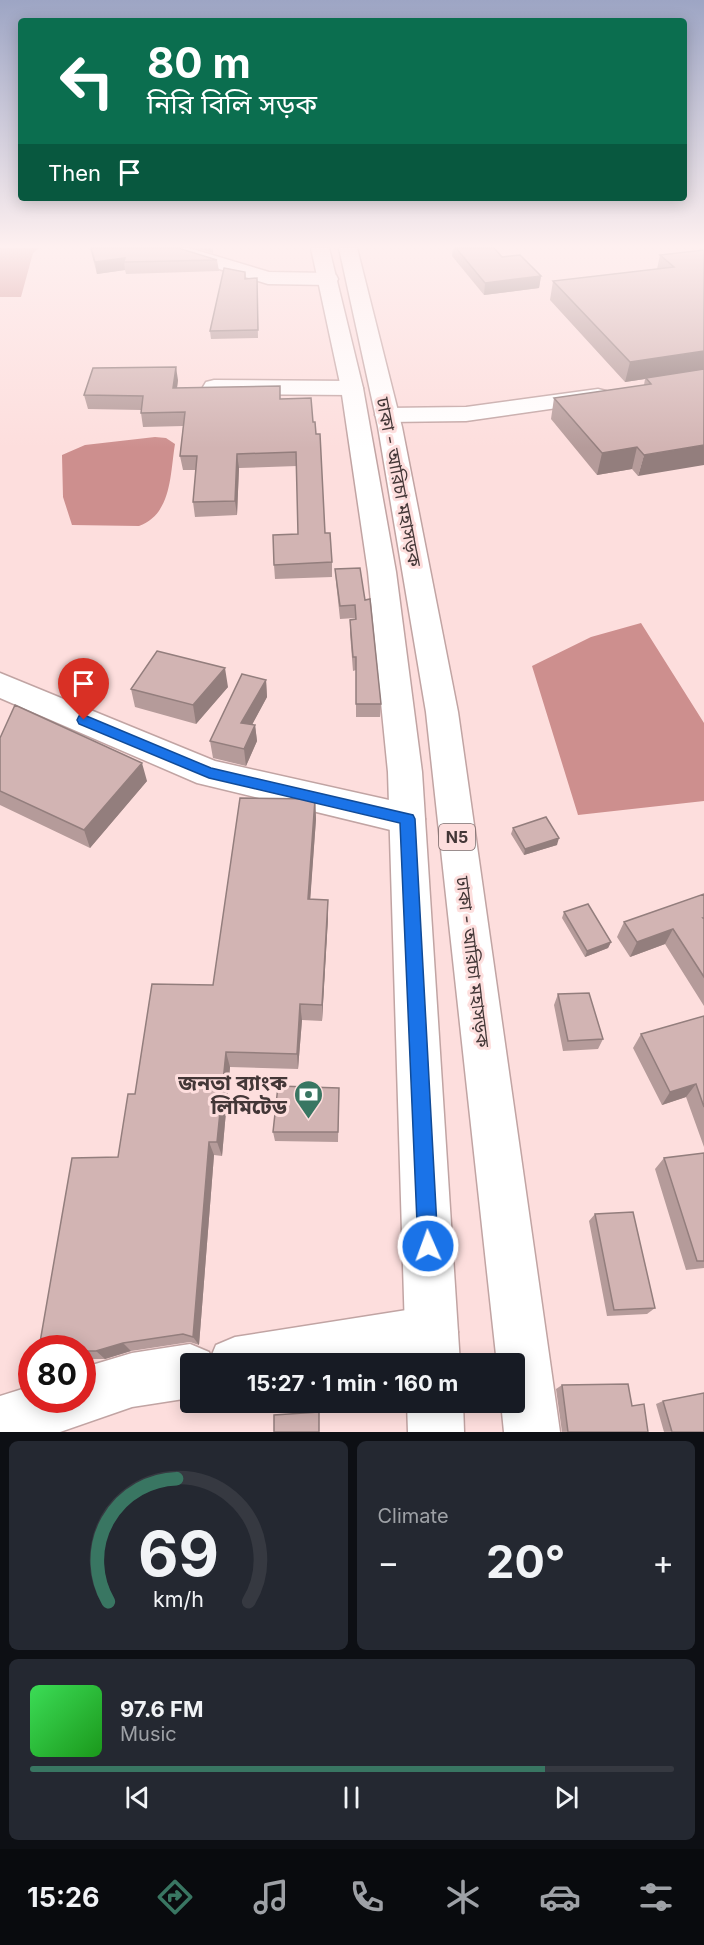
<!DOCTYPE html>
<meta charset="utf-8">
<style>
body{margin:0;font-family:Inter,"Noto Sans Bengali",sans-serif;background:#242831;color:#f1f3f6;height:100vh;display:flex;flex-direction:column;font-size:22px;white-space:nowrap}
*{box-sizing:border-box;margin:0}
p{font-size:20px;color:#9ea1a6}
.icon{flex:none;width:33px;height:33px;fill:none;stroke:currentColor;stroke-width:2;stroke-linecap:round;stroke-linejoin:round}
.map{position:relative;height:1432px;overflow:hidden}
.side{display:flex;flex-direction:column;gap:9px;padding:9px;background:#0d0f14;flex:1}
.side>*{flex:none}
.banner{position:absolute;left:18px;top:18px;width:669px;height:183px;border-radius:6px;box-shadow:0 3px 15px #0003;background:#0b6e4f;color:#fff;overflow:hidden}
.speed{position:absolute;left:18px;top:1335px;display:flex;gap:12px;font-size:30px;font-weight:700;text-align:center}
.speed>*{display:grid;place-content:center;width:78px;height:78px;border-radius:50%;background:#171b24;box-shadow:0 3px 15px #0003;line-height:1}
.speed .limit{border:9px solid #d22;background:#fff;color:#111}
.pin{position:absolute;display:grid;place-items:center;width:51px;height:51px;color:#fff;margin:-62px -26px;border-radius:50% 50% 50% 0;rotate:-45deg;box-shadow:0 0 6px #0007}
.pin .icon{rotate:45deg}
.me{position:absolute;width:66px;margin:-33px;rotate:358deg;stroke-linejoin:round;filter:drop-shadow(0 0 4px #0008)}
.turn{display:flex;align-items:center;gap:21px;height:126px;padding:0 30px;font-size:27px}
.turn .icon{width:78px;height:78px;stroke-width:2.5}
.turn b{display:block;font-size:42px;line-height:51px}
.then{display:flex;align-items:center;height:57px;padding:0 30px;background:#0003;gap:12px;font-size:22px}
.big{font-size:45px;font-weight:700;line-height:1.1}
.side .card{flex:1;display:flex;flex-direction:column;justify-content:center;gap:9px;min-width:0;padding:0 21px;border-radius:9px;background:#242831}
.side .dial{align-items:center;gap:0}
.dial svg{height:156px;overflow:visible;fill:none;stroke:#363941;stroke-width:7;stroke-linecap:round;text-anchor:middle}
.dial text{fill:#f1f3f6;stroke:none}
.song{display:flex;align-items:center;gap:18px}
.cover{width:72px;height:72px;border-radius:9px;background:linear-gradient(135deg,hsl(130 70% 55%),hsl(120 70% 35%))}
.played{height:6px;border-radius:3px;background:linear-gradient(90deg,#397662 80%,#363941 80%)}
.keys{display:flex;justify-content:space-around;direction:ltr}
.heat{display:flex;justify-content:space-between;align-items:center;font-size:33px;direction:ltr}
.side .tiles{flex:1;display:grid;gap:9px;grid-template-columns:1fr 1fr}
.card:last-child{grid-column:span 2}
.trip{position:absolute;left:180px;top:1353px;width:345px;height:60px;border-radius:6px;background:#171b24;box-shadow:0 3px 15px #0003;font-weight:700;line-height:60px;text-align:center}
.dock{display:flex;height:96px;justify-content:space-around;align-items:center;background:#090b0e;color:#9ea1a6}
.dock .icon{width:42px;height:42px}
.dock .current{color:#397662}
.dock b{font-size:27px;color:#f1f3f6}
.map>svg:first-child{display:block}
.water{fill:#cd8f8e}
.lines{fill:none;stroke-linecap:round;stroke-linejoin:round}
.minor-casing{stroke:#c1a4a3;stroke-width:3}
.highway-casing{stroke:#c1a4a3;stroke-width:3}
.minor{fill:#fff;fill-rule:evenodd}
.highway{fill:#fff;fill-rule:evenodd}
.wall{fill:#b59b9a}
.shaded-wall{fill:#937e7d}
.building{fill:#d2b4b3;stroke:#937e7d;stroke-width:1.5}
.route{fill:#1a73e8;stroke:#114b97;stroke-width:1.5}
.labels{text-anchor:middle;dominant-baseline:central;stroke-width:6;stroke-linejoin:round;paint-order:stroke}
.shield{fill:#fddedd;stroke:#7b6969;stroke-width:1.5}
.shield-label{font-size:16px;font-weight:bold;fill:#433737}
.street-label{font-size:18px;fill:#433737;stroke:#fddedd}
.near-poi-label{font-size:21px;font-weight:bold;fill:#433737;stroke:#fddedd;text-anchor:end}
</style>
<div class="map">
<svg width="704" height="1432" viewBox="0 0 704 1432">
<rect width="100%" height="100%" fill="#fddedd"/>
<path class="water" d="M0 248H39L33 253 21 297H0Z
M155 437 166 438 175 444C170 474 172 514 139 526L72 525 63 497 62 455 85 445Z
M641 623 704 723V801L578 815 532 666 591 637Z"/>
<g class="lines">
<defs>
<path id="minor" d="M177 248H189L269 272 329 273 336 275 338 279 336 283 329 285 268 284 177 256 174 252Z
M214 380 352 381 360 383 363 388 360 393 352 395 214 394 206 392 203 387 206 382Z
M598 389 606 391 609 396 606 401 466 421 387 422 379 420 375 415 379 410 387 408 466 407Z
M0 673 215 761 407 804 420 809 425 819 420 829 407 834 197 783 0 698Z
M432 1306 451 1313 458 1332 451 1351 432 1358 401 1364H190V1398L132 1407 60 1432H0V1396L32 1386V1400H82V1368L132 1353 190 1344 209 1352 211 1357 216 1345 235 1337Z"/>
<path id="highway" d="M311 248H329L363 388 396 572 422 772 460 1364H406L388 772 368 572 341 388Z
M339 248H357L402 427 458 712 560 1432H504L501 1402H514V1364H497L426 712 378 427Z
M407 1402H463L464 1432H408Z"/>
</defs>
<use href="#minor" class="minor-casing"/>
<use href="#highway" class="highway-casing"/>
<use href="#minor" class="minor"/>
<use href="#highway" class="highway"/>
</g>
<path class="wall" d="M90 248H178L217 260 219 271 126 274 125 270 97 274Z
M196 248H213V253Z
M453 248H494L502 257 541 276 539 288 484 295 452 256Z
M704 250 638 476 632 469 597 475 551 419 554 398 644 385 645 379 625 382 550 300 553 281 657 269 660 255Z
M245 272 246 279 257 286 258 338 211 339 210 331Z
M178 380 177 388 281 399 325 533 332 562V577L275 579 274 565 298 534 297 466 239 468 237 515 195 517 193 502 196 470H183L180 456 183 426 143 427 141 413V410L88 409 84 395Z
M360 568 381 704 380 717H356V670L353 671 350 633V620H355V618L340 619 336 582 335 569Z
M266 680 267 697 252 724 255 725 257 741 246 766 213 758 210 741Z
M228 687 196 724 135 707 131 689Z
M0 738 147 781 90 848 0 805Z
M315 799 316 819 310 899 328 900V918L322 1021 302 1020 298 1069 230 1067 222 1156 214 1155 199 1345 190 1342 131 1351 105 1359H82V1348L118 1157 135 1094 213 985Z
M513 828 557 845 524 855 511 834Z
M704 894V1006L665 944 630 957 617 937 624 922Z
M564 912 611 942 608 948 585 957 562 918Z
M558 994 603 1039 598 1049 563 1051 554 1005Z
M704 1016V1147L686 1097 662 1105 633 1048 641 1034Z
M339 1088 338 1142 275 1141 273 1132Z
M704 1153V1268L686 1270 655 1169 664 1158Z
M595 1214 655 1308 647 1314 607 1316 589 1221Z
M562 1385 632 1406 648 1432H562L556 1389Z
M663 1401 704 1432H664L656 1404Z"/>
<path class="shaded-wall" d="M125 258 124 262 125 270 97 274 95 262Z
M541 276 539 288 484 295 485 283Z
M704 351V371L646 378 645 379 625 382 630 362Z
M176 367 178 380 175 402 173 388Z
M704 445V465L638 476 644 455Z
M637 447 632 469 597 475 602 453Z
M237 454 239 468 237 515 235 501Z
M225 668 228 687 196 724 193 705Z
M266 680 267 697 244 740 241 723Z
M255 725 257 741 246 766 244 749Z
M142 763 147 781 90 848 84 830Z
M315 799 316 819 309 917 308 899Z
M559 838 557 845 524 855 525 849Z
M328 900V918L322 1021V1005Z
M673 929 665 944 630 957 637 942Z
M611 942 608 948 585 957 587 951Z
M300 1004 302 1020 298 1069 297 1054Z
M226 1052 230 1067 222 1156 217 1142Z
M696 1084 686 1097 662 1105 670 1092Z
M209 1142 214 1155 199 1345 193 1337Z
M123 1343 131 1351 105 1359 96 1351Z"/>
<path class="building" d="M91 248H178L217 260 124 262 125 258 95 262Z
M456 248H494L502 257 520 255 541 276 485 283Z
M704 250V351L630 362 553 281 674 267 660 255Z
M224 268 245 272V279L257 278 258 330 210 331Z
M176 367 173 388 280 386V399L311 398 313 422H315L316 434H320L325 533H330L332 562 274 565 273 535 298 534 296 452 237 454 235 501 193 502 197 456H180L185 412 141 413 143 396 84 395 93 368Z
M704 369V445L644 455 637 447 602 453 554 398 651 384 646 378Z
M360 568 365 600 370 599 381 704H356V657H353L350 620 356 619 355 605 340 606 335 569Z
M157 651 225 668 193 705 131 689Z
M242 674 266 680 241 723 255 725 244 749 210 741Z
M15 705 142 763 84 830 0 791V738Z
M240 798 315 799 308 899 328 900 322 1005 300 1004 297 1054 226 1052 217 1142H209L193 1337 183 1334 123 1343 96 1351H82V1348H39L72 1158 118 1157 128 1094H135L152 984 213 985Z
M546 817 559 838 525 849 513 828Z
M704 894V918H703L704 919V977L673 929 637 942 624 922Z
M588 904 611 942 587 951 564 912Z
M589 993 603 1039 568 1041 558 994Z
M704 1016V1107L696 1084 670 1092 641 1034Z
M278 1086 339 1088 338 1132H273Z
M704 1153V1261H697L664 1158Z
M633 1212 655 1308 614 1310 595 1214Z
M628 1384 632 1406 644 1404 648 1432H568L562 1385Z
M704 1393V1432H672L663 1401Z
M319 1412V1432H274V1415Z"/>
<linearGradient id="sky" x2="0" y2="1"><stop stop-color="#9da5c4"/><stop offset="0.55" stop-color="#fef0f0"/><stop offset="1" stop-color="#fef0f0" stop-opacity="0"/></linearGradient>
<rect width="704" height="448" fill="url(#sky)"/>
<path class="route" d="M84 715 211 768 413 815 415 819 438 1246 435 1254 428 1257 421 1254 418 1246 400 823 209 778 79 724 77 720 79 716Z"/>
<defs>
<symbol id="bank-pin" viewBox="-11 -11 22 30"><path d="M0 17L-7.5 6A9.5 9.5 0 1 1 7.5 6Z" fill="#397662" stroke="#fddedd"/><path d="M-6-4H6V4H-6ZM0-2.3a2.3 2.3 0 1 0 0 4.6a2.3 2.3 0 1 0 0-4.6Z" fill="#fff"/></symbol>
</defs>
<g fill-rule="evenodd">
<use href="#bank-pin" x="292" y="1078" width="33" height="45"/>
</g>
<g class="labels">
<rect class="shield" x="439" y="824" width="36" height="26" rx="4.5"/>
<g class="shield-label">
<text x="457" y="837">N5</text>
</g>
<g class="street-label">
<text transform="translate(399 482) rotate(79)">ঢাকা - আরিচা মহাসড়ক</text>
<text transform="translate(473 962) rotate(83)">ঢাকা - আরিচা মহাসড়ক</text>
</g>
<g class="near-poi-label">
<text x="287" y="1082">জনতা ব্যাংক<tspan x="287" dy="24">লিমিটেড</tspan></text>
</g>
</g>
</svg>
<div class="speed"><div class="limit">80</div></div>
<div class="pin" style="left:84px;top:720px;background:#d93025"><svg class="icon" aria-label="arrive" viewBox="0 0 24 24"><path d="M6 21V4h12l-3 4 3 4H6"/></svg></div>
<svg class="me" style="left:428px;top:1246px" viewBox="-20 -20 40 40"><circle r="17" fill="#1a73e8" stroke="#fff" stroke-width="3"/><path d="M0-11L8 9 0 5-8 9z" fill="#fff"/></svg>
<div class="trip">15:27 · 1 min · 160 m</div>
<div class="banner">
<div class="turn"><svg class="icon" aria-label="left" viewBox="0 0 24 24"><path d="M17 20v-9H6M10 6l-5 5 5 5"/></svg><div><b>80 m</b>নিরি বিলি সড়ক</div></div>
<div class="then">Then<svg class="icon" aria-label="arrive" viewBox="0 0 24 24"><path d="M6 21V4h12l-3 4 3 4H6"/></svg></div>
</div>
</div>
<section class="side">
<div class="tiles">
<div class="card dial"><svg viewBox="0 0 100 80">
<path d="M14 69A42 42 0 1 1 86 69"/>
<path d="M14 69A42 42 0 0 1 49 6" stroke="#397662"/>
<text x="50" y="56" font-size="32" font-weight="700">69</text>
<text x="50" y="72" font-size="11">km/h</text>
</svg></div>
<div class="card"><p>Climate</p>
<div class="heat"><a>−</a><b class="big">20°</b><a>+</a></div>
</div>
<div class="card">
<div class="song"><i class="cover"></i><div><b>97.6 FM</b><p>Music</p></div></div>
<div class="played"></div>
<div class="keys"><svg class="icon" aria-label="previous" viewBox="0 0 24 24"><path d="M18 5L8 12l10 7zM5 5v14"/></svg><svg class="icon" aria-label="pause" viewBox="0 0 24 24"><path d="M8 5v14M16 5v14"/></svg><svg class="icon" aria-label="next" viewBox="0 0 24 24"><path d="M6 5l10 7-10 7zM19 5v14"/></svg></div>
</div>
</div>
</section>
<nav class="dock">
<b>15:26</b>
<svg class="icon current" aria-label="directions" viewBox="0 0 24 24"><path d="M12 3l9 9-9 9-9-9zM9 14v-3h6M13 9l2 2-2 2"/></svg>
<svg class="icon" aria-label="music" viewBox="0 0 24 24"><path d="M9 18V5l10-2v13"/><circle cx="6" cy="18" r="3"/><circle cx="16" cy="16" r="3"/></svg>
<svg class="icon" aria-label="phone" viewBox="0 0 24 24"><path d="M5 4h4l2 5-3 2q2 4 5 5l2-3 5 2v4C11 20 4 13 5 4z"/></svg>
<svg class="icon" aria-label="climate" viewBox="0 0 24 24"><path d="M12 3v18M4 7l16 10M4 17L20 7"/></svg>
<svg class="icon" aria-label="car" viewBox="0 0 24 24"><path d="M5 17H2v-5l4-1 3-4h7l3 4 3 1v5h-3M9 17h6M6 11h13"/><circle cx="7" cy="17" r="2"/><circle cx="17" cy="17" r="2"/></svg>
<svg class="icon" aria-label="filters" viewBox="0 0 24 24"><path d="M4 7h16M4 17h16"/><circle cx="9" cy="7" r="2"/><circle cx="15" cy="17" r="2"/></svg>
</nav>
